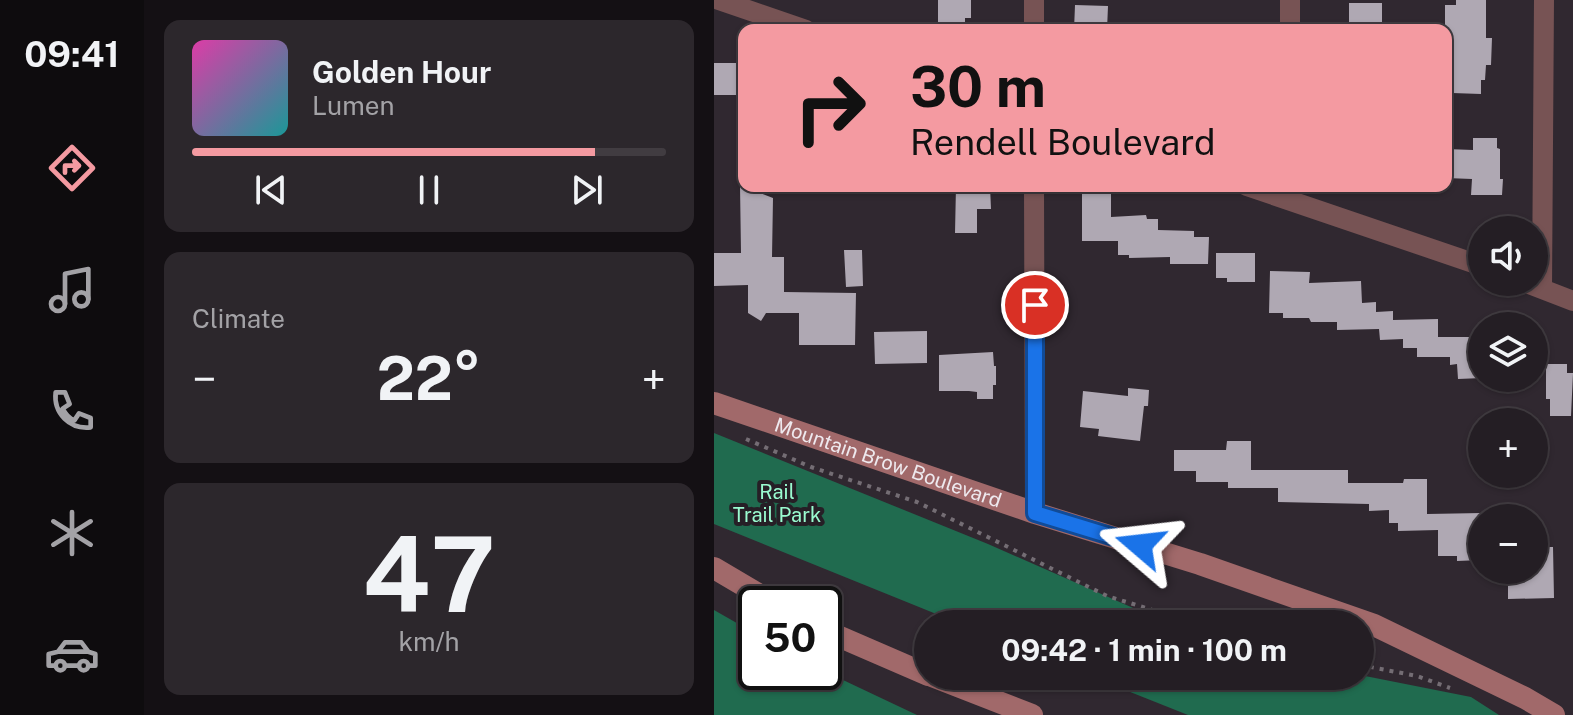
<!DOCTYPE html>
<meta charset="utf-8">
<style>
body{margin:0;font-family:"Public Sans",sans-serif;background:#2c272c;color:#f1f3f6;height:100vh;display:flex;flex-direction:column;font-size:30px;white-space:nowrap}
*{box-sizing:border-box;margin:0}
p{font-size:26px;color:#a3a2a6}
.icon{flex:none;width:44px;height:44px;fill:none;stroke:currentColor;stroke-width:2;stroke-linecap:round;stroke-linejoin:round}
.map{position:relative;flex:1;overflow:hidden}
.side{display:flex;flex-direction:column;gap:20px;padding:20px;background:#141014;width:570px}
.side>*{flex:none}
.hud{position:absolute;left:24px;top:24px;width:714px;height:168px;border-radius:16px;box-shadow:0 2px 6px #0004,0 0 0 2px #413c41;background:#f49aa1;color:#111;overflow:hidden}
.controls{position:absolute;left:754px;top:216px;display:grid;gap:16px}
.controls a{display:grid;place-items:center;width:80px;height:80px;border-radius:50%;background:#241e24;box-shadow:0 2px 6px #0004,0 0 0 2px #413c41;font-size:40px}
.speed{position:absolute;left:24px;top:586px;display:flex;gap:16px;font-size:40px;font-weight:700;text-align:center}
.speed>*{display:grid;place-content:center;width:104px;height:104px;border-radius:50%;background:#241e24;box-shadow:0 2px 6px #0004,0 0 0 2px #413c41;line-height:1}
.speed .limit{border:4px solid #111;border-radius:12px;background:#fff;color:#111}
.pin{position:absolute;display:grid;place-items:center;width:68px;height:68px;color:#fff;margin:-34px;border:4px solid #fff;border-radius:50%;box-shadow:0 2px 8px #0007}
.me{position:absolute;width:88px;margin:-44px;rotate:287deg;stroke-linejoin:round;filter:drop-shadow(0 0 6px #0008)}
.turn{display:flex;align-items:center;gap:28px;height:168px;padding:0 40px;font-size:36px}
.turn .icon{width:104px;height:104px;stroke-width:2.5}
.turn b{display:block;font-size:56px;line-height:68px}
.big{font-size:60px;font-weight:700;line-height:1.1}
.side .card{flex:1;display:flex;flex-direction:column;justify-content:center;gap:12px;min-width:0;padding:0 28px;border-radius:16px;background:#2c272c}
.side .dial{align-items:center;gap:0}
.dial b{font-size:104px;line-height:1}
.song{display:flex;align-items:center;gap:24px}
.cover{width:96px;height:96px;border-radius:12px;background:linear-gradient(135deg,hsl(320 70% 55%),hsl(180 70% 35%))}
.played{height:8px;border-radius:4px;background:linear-gradient(90deg,#f49aa1 85%,#413c41 85%)}
.keys{display:flex;justify-content:space-around;direction:ltr}
.heat{display:flex;justify-content:space-between;align-items:center;font-size:44px;direction:ltr}
.trip{position:absolute;left:200px;top:610px;width:460px;height:80px;border-radius:40px;background:#241e24;box-shadow:0 2px 6px #0004,0 0 0 2px #413c41;font-weight:700;line-height:80px;text-align:center}
main{display:flex;flex:1;min-height:0}
.tabs{display:flex;flex-direction:column;width:144px;justify-content:space-around;align-items:center;background:#0e0c0e;color:#a3a2a6}
.tabs .icon{width:56px;height:56px}
.tabs .current{color:#f49aa1}
.tabs b{font-size:36px;color:#f1f3f6}
.map>svg:first-child{display:block}
.forest{fill:#206b4f}
.building{fill:#afa8b3}
.lines{fill:none;stroke-linecap:round;stroke-linejoin:round}
.path{stroke:#746d74;stroke-width:4;stroke-dasharray:4 6;stroke-linecap:butt}
.minor{stroke:#775354;stroke-width:20}
.secondary{stroke:#a1696a;stroke-width:22}
.route-casing{stroke:#114b97;stroke-width:20}
.route{stroke:#1a73e8;stroke-width:14}
.labels{text-anchor:middle;dominant-baseline:central;stroke-width:8;stroke-linejoin:round;paint-order:stroke}
.street-label{font-size:20px;fill:#eee9ee;stroke:#261f26}
.park-label{font-size:20px;fill:#9afbd0;stroke:#261f26}
</style>
<main>
<nav class="tabs">
<b>09:41</b>
<svg class="icon current" aria-label="directions" viewBox="0 0 24 24"><path d="M12 3l9 9-9 9-9-9zM9 14v-3h6M13 9l2 2-2 2"/></svg>
<svg class="icon" aria-label="music" viewBox="0 0 24 24"><path d="M9 18V5l10-2v13"/><circle cx="6" cy="18" r="3"/><circle cx="16" cy="16" r="3"/></svg>
<svg class="icon" aria-label="phone" viewBox="0 0 24 24"><path d="M5 4h4l2 5-3 2q2 4 5 5l2-3 5 2v4C11 20 4 13 5 4z"/></svg>
<svg class="icon" aria-label="climate" viewBox="0 0 24 24"><path d="M12 3v18M4 7l16 10M4 17L20 7"/></svg>
<svg class="icon" aria-label="car" viewBox="0 0 24 24"><path d="M5 17H2v-5l4-1 3-4h7l3 4 3 1v5h-3M9 17h6M6 11h13"/><circle cx="7" cy="17" r="2"/><circle cx="17" cy="17" r="2"/></svg>
</nav>
<section class="side">
<div class="card">
<div class="song"><i class="cover"></i><div><b>Golden Hour</b><p>Lumen</p></div></div>
<div class="played"></div>
<div class="keys"><svg class="icon" aria-label="previous" viewBox="0 0 24 24"><path d="M18 5L8 12l10 7zM5 5v14"/></svg><svg class="icon" aria-label="pause" viewBox="0 0 24 24"><path d="M8 5v14M16 5v14"/></svg><svg class="icon" aria-label="next" viewBox="0 0 24 24"><path d="M6 5l10 7-10 7zM19 5v14"/></svg></div>
</div>
<div class="card"><p>Climate</p>
<div class="heat"><a>−</a><b class="big">22°</b><a>+</a></div>
</div>
<div class="card dial"><b>47</b><p>km/h</p></div>
</section>
<div class="map">
<svg width="859" height="715" viewBox="0 0 859 715">
<rect width="100%" height="100%" fill="#302830"/>
<path class="forest" d="M0 433 274 544 435 615 465 624H247L0 524Z
M0 610 42 634V672L110 671 203 715H0Z
M646 675 757 697 785 715H474L376 676Z"/>
<path class="building" d="M224 0H257V18H251V30H224Z
M742 0H772V38H778L777 65H772L771 80H767V94L738 93 739 73H732L733 27H731V5H742Z
M635 3H668V30H635Z
M361 5 394 6 393 30H360Z
M0 63H22V95H0Z
M759 138H783V148L786 149V179H789L788 195H757L758 179 732 178V149L759 150Z
M26 185 59 198 58 257H70V292L142 293 141 345H85V313H52L47 321 34 313V285L0 286V253H27Z
M242 186H276L277 209H263V233H241Z
M368 189H397V217L432 215 433 219H444V230L480 231V237H495L494 264H456V257L415 258V255H404V241H368Z
M130 250H148L149 286 132 287Z
M502 253H541V282H513V278H502Z
M556 271 596 272 595 283 647 281 648 303 662 302V312L679 311V320L724 319V337H768V378L744 379 743 364 736 365V357H703V348H689V339L666 340 665 329 623 330V322H597L595 318H569V313H555Z
M213 331V363L161 364 160 332Z
M279 352 280 366H282V385H279V399H263V392L255 391H225V355Z
M832 364H853V373H859L857 416H836V399H832Z
M414 388 435 390 434 406H430L426 441 384 436 385 429 366 427 369 391 414 396Z
M513 441H537V470H634V483H689L690 479H713V514L768 513V560L743 561V556H724V530L684 531V523H675V510L655 511V504L564 502V488H514V482H482V471H460V450H512Z
M820 547H839L840 598 794 599V570H820Z"/>
<g class="lines">
<path class="path" d="M32 439 97 467 203 502 393 596 484 624
M646 665 703 676 736 688"/>
<path class="minor" d="M5 0 92 30
M320 0V30
M576 30V0
M320 186 321 513
M533 186 768 266
M810 282 859 301
M828 289 830 0"/>
<g class="secondary">
<path id="s1" d="M0 403 321 513 486 564 660 625 811 698 840 715"/>
<path d="M0 568 61 604"/>
<path d="M110 630 214 675"/>
<path d="M218 676 318 715"/>
</g>
</g>
<g class="lines">
<defs>
<path id="route" d="M321 305V513L426 545"/>
</defs>
<use href="#route" class="route-casing"/>
<use href="#route" class="route"/>
</g>
<g class="labels">
<g class="street-label">
<text stroke="none"><textPath href="#s1" startOffset="184">Mountain Brow Boulevard</textPath></text>
</g>
<g class="park-label">
<text x="63" y="492">Rail<tspan x="63" dy="23">Trail Park</tspan></text>
</g>
</g>
</svg>
<div class="controls">
<a><svg class="icon" aria-label="sound" viewBox="0 0 24 24"><path d="M4 9h4l5-4v14l-5-4H4zM17 9q2 3 0 6"/></svg></a>
<a><svg class="icon" aria-label="layers" viewBox="0 0 24 24"><path d="M12 4l9 5-9 5-9-5zM3 14l9 5 9-5"/></svg></a>
<a>+</a>
<a>−</a>
</div>
<div class="speed"><div class="limit">50</div></div>
<div class="pin" style="left:321px;top:305px;background:#d93025"><svg class="icon" aria-label="arrive" viewBox="0 0 24 24"><path d="M6 21V4h12l-3 4 3 4H6"/></svg></div>
<svg class="me" style="left:426px;top:545px" viewBox="-20 -20 40 40"><path d="M0-17L14 15 0 8-14 15z" fill="#1a73e8" stroke="#fff" stroke-width="4"/></svg>
<div class="trip">09:42 · 1 min · 100 m</div>
<div class="hud">
<div class="turn"><svg class="icon" aria-label="right" viewBox="0 0 24 24"><path d="M7 20v-9h11M14 6l5 5-5 5"/></svg><div><b>30 m</b>Rendell Boulevard</div></div>
</div>
</div>
</main>
